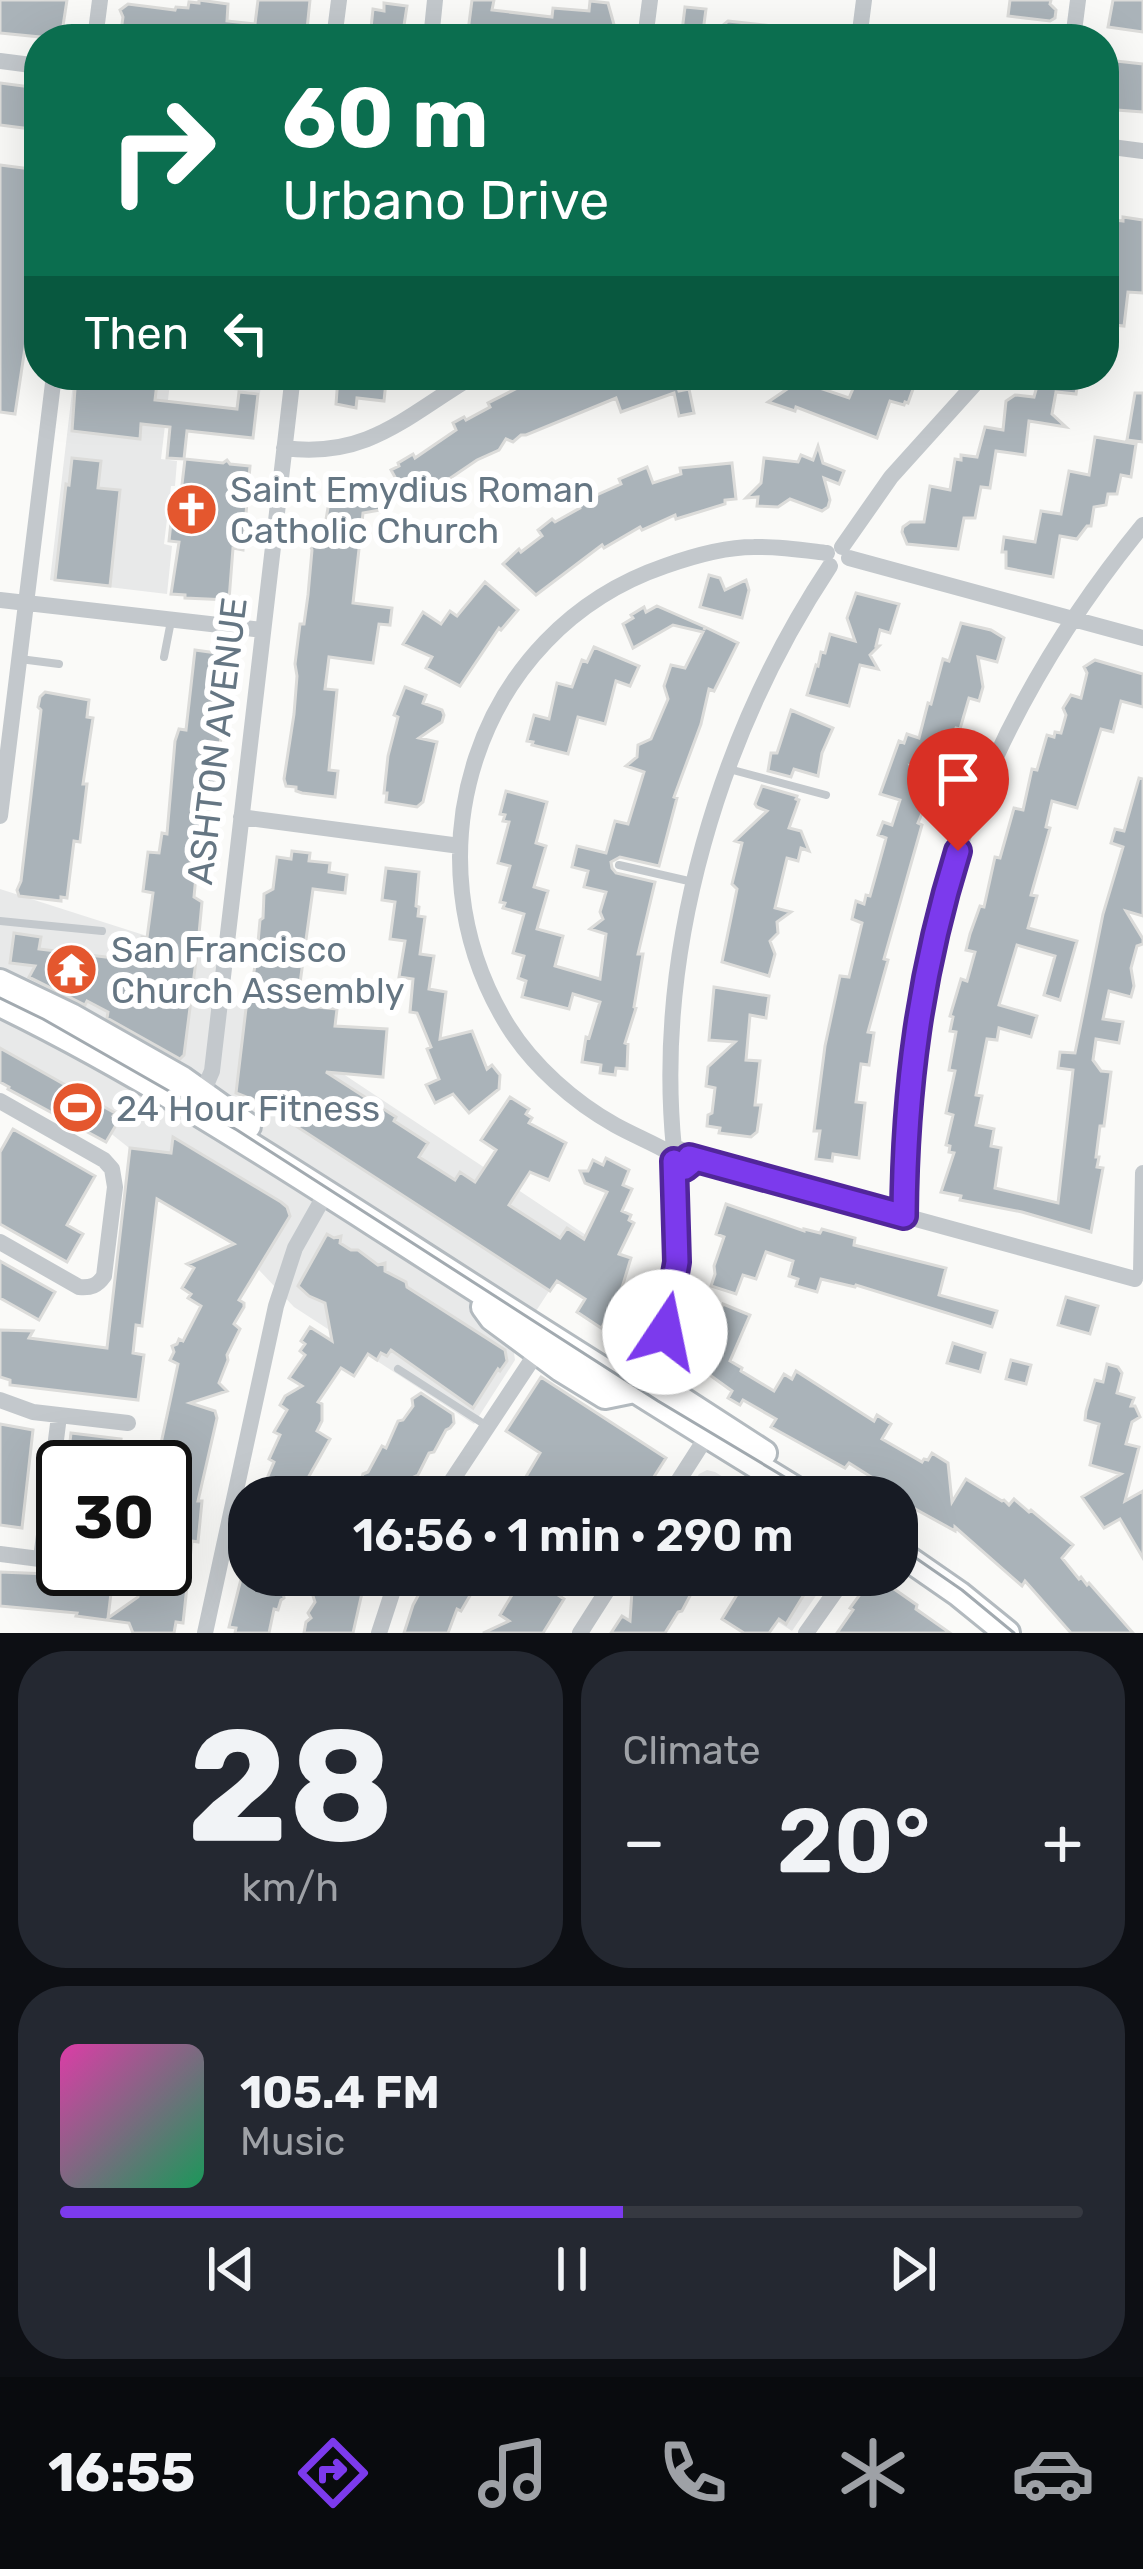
<!DOCTYPE html>
<meta charset="utf-8">
<style>
body{margin:0;font-family:Rubik,sans-serif;background:#242831;color:#f1f3f6;height:100vh;display:flex;flex-direction:column;font-size:45px;white-space:nowrap}
*{box-sizing:border-box;margin:0}
p{font-size:39px;color:#9ea1a6}
.icon{flex:none;width:66px;height:66px;fill:none;stroke:currentColor;stroke-width:2;stroke-linecap:round;stroke-linejoin:round}
.map{position:relative;height:1633px;overflow:hidden}
.sheet{display:flex;flex-direction:column;gap:18px;padding:18px;background:#0d0f14;flex:1}
.sheet>*{flex:none}
.hud{position:absolute;left:24px;top:24px;width:1095px;height:366px;border-radius:48px;box-shadow:0 12px 48px #0002;background:#0b6e4f;color:#fff;overflow:hidden}
.speed{position:absolute;left:36px;top:1440px;display:flex;gap:24px;font-size:60px;font-weight:700;text-align:center}
.speed>*{display:grid;place-content:center;width:156px;height:156px;border-radius:50%;background:#171b24;box-shadow:0 12px 48px #0002;line-height:1}
.speed .limit{border:6px solid #111;border-radius:18px;background:#fff;color:#111}
.pin{position:absolute;display:grid;place-items:center;width:102px;height:102px;color:#fff;margin:-123px -51px;border-radius:50% 50% 50% 0;rotate:-45deg;box-shadow:0 0 12px #0007}
.pin .icon{rotate:45deg}
.me{position:absolute;width:132px;margin:-66px;rotate:11deg;stroke-linejoin:round;filter:drop-shadow(0 0 9px #0008)}
.turn{display:flex;align-items:center;gap:42px;height:252px;padding:0 60px;font-size:54px}
.turn .icon{width:156px;height:156px;stroke-width:2.5}
.turn b{display:block;font-size:84px;line-height:102px}
.then{display:flex;align-items:center;height:114px;padding:0 60px;background:#0003;gap:24px;font-size:45px}
.big{font-size:90px;font-weight:600;line-height:1.1}
.sheet .card{flex:1;display:flex;flex-direction:column;justify-content:center;gap:18px;min-width:0;padding:0 42px;border-radius:48px;background:#242831}
.sheet .dial{align-items:center;gap:0}
.dial b{font-size:156px;line-height:1}
.song{display:flex;align-items:center;gap:36px}
.cover{width:144px;height:144px;border-radius:18px;background:linear-gradient(135deg,hsl(320 70% 55%),hsl(150 70% 35%))}
.played{height:12px;border-radius:6px;background:linear-gradient(90deg,#7c3aed 55%,#363941 55%)}
.keys{display:flex;justify-content:space-around;direction:ltr}
.heat{display:flex;justify-content:space-between;align-items:center;font-size:66px;direction:ltr}
.sheet .tiles{flex:1;display:grid;gap:18px;grid-template-columns:1fr 1fr}
.card:last-child{grid-column:span 2}
.trip{position:absolute;left:228px;top:1476px;width:690px;height:120px;border-radius:48px;background:#171b24;box-shadow:0 12px 48px #0002;font-weight:600;line-height:120px;text-align:center}
.menu{display:flex;height:192px;justify-content:space-around;align-items:center;background:#090b0e;color:#9ea1a6}
.menu .icon{width:84px;height:84px}
.menu .on{color:#7c3aed}
.menu b{font-size:54px;color:#f1f3f6}
.map>svg:first-child{display:block}
.built{fill:#e8e9e9}
.building{fill:#aab3b9;stroke:#dcdcda;stroke-width:3}
.lines{fill:none;stroke-linecap:round;stroke-linejoin:round}
.secondary-casing{stroke:#b3babf;stroke-width:30}
.service{stroke:#c3c8cc;stroke-width:8}
.minor{stroke:#c3c8cc;stroke-width:16}
.secondary{stroke:#fff;stroke-width:24}
.tram{stroke:#a2aab0;stroke-width:3}
.route-casing{stroke:#51269a;stroke-width:30}
.route{stroke:#7c3aed;stroke-width:21}
.labels{text-anchor:middle;dominant-baseline:central;stroke-width:12;stroke-linejoin:round;paint-order:stroke}
.poi-label{font-size:36px;fill:#657683;stroke:#fff;text-anchor:start}
.street-label{font-size:36px;fill:#657683;stroke:#fff}
</style>
<div class="map">
<svg width="1143" height="1633" viewBox="0 0 1143 1633">
<rect width="100%" height="100%" fill="#fafaf8"/>
<path class="built" d="M74 375H262L260 393 170 383 161 459 177 461 175 486H171L164 544 172 546 167 594 50 580Z
M0 889 225 961 221 993 586 1235 513 1346 515 1360 474 1424 294 1307 188 1195 79 1108 0 1069Z
M707 1470 715 1472 756 1497H685L699 1474Z
M706 1575H830L792 1631Z"/>
<path class="building" d="M0 0H67L61 39 0 33Z
M199 0 228 4 227 21 255 24 258 0H310L306 39H120L123 17 120 10 128 4 175 10 176 7 188 8 189 2 199 3Z
M472 0H494L492 10 552 17 553 8 589 11 590 1 608 3 618 39H467Z
M1010 0H1051L1050 4 1056 10 1055 18 1050 21 1008 16Z
M1113 0H1143V32L1108 27Z
M384 3 407 6 403 32 371 28 373 9 384 11Z
M685 7 706 9 702 39H681Z
M728 21 807 30V39H706Z
M1107 60 1143 64V112L1104 109Z
M0 83 39 88V130L0 125Z
M0 165 39 170V223L34 260 38 264 31 269 27 292H29V300L32 301 15 414 0 412Z
M1123 217 1143 220V293L1128 292 1124 326 1104 324V257H1108L1110 230H1114L1115 220 1123 221Z
M76 375H158L155 400 237 409 239 392 258 394 253 438 187 431 184 459 167 458 170 427 141 424 140 439 72 431Z
M567 375H674L679 391 689 389 694 413 679 416 674 393 621 412 616 398 526 435H521L513 442 506 439 499 450 477 460 415 502 405 484 400 486 391 470 399 466 398 463 413 454 415 458 456 430 453 423 464 417 466 420 490 407 488 403 535 379 570 384Z
M859 375H918L908 403 905 402 904 405 890 401 877 438 796 407 795 411 768 402 799 381 849 398Z
M1040 375H1079L1076 394 1056 392 1052 414 1066 427 1029 421 1025 455 996 451 990 488 981 487 975 518H964L958 549 907 544 902 532 903 527 910 522H924L930 486 950 490 955 459 961 460V455L977 457 985 427 1003 430 1006 401 1015 395 1034 397Z
M349 376 386 382 384 401 357 398 356 408 336 404 338 378 349 379Z
M1135 393H1143V442L1127 440Z
M1095 437 1136 444 1131 477 1121 475 1117 494H1108L1106 505 1094 507 1091 526H1087L1077 539 1060 536 1053 577 1006 568V552H1002L1004 537 1035 542 1041 511 1061 514 1069 471 1089 475Z
M818 446 823 463 844 471 839 484 824 478 830 500 828 507 822 511 790 499 778 507 757 506 758 497 746 498 761 483 764 458 798 462 801 455 813 460Z
M72 458 101 461 98 488 120 490 110 586 55 580 66 484 69 485Z
M185 459 223 463 227 460 230 464 250 466 243 550 233 548 229 600 185 598V595L171 594 179 542 169 541 174 494 181 493Z
M732 463 736 499 725 500V504L676 519 675 515 642 530 640 527 604 548 602 545 536 595 503 564 519 549 521 552 542 536 538 530 552 519 555 522 580 508 579 504 590 498 621 484 619 479 647 467 653 483 681 474 680 468Z
M379 488 380 510 363 513 353 603 392 608 390 625 379 624 373 663 329 657 325 689 337 690 329 770 338 771 335 797 302 793 296 791V787L286 786 284 779 294 714 297 676 295 664 300 624H304L308 595 312 550 308 540 317 530 324 531 329 502 344 505 342 494Z
M709 575 720 578 725 590 746 580 749 590 742 618 700 607Z
M485 582 518 610 501 630 499 628 460 686 426 668 432 657 403 644 423 612 441 624 450 611 457 616Z
M856 593 899 604 890 633 880 630 876 646H879L870 655 878 669 860 665 849 706 807 695 816 665 818 666 821 652 825 653 830 634 855 641 847 618Z
M657 606 705 627 704 630 705 627 738 643 714 691 709 689 701 724 674 797 677 798 659 866 620 857 611 862 612 868 616 873 655 882 638 954H643L634 1007 636 1008 625 1043 628 1044 627 1069 616 1068 615 1075 600 1073 601 1065 582 1062 586 1037 589 1038 600 1002 573 994 569 1009 522 997 526 981 518 978 524 956 513 953 524 914 503 908 505 903 500 902 510 866 498 863 509 822 503 821 505 815 500 814 506 791 547 802 536 843 546 846 534 887 548 891 537 929 563 936 555 966 600 979 606 934 590 929 603 919 600 912 606 892 584 887 588 871 572 867 577 846 606 853 615 821 628 824 644 772 626 766 637 757 638 745 651 739 668 699 664 686 671 665 685 668 703 632 673 625 633 648 623 624 633 618 631 615 644 607 646 612Z
M961 623 991 630 1004 638 997 662 978 657 983 687 979 701 969 698 960 729 956 728 953 735 942 775 911 766 930 794 918 823 922 825 884 959 888 960 868 1032 874 1033 869 1065 861 1064 856 1102 865 1103 859 1158 833 1154 832 1161 816 1159 820 1131H814L825 1046 840 976 849 977 862 923 852 919 856 901 864 904 866 895 870 896 885 842 886 838 878 835 883 822 892 825 900 800 880 794 899 741 904 743 907 734 919 738 928 703 931 704 943 659 949 661Z
M594 647 639 666 630 686 616 681 605 724 578 717 568 754 532 745 533 742 527 741 534 715 549 719 557 683 572 687 582 660 587 662Z
M195 650 231 655 227 670 226 700 218 706 223 720 207 856 198 854 194 897 202 902 199 934 193 938 198 945 184 1055 180 1059 107 1018 108 1012 87 1001 85 1005 29 977 35 966 10 963 14 933 41 937 39 949 139 961 142 937 147 938 153 893 143 891 148 852 159 853 162 833 167 834 175 741 179 729 186 730Z
M1095 660 1143 674V707L1121 701 1113 732 1101 729 1077 808 1052 801 1046 827 1050 828 1031 895 1037 896 1028 928 1077 941 1060 1000 1044 995 1055 956 1017 945 999 1005 1037 1016 1031 1037 999 1028 997 1040 987 1039 976 1095 982 1096 976 1125 994 1129 991 1146 1001 1148 995 1188 1058 1203 1073 1070 1058 1068 1060 1052 1075 1053 1103 914 1123 847 1111 843 1115 829 1124 831 1139 778 1143 779V916L1126 911 1143 939V944L1137 946 1131 968 1134 986 1131 997 1109 991 1103 1019 1123 1022 1119 1043 1096 1039 1093 1060 1101 1071 1111 1072 1104 1126H1100L1096 1157H1099L1097 1167 1103 1168 1091 1232 1022 1212 960 1200 961 1196 941 1192 954 1153 949 1152 950 1146 946 1145 953 1115 946 1113 955 1071 949 1070 956 1032 950 1031 953 1017 950 1016 961 979 967 981 975 952 966 950 970 934 980 906 984 907 995 857 1000 858 1014 808 1023 810 1032 769 1037 770 1047 735 1054 737 1055 732 1061 733 1066 715 1063 708 1071 695 1081 698 1087 673 1084 667Z
M405 687 426 695 423 703 442 710 444 715 442 722 419 738 437 742 423 802 417 807 386 802 387 793H384L388 756 398 717 394 715Z
M45 692 89 700 87 717 93 718 83 784H87L80 842 74 841 67 898 61 897V901L19 896 17 890 21 881 41 710 38 707 40 697Z
M791 710 833 728 822 753 818 776 794 769 791 777 768 771 771 753H777Z
M762 786 797 796 796 799 799 800 789 828 801 831 809 851 801 848 798 861 787 858 775 908 791 912 777 922 778 933 770 941 775 954 769 976 722 962 737 889 732 884 742 843 735 841 767 811 757 807 755 804Z
M292 851 310 853 309 861 330 863 329 872 347 875 345 893 313 889 297 1005 337 1009 335 1026 387 1029 383 1077 326 1072 396 1117 394 1121 428 1143 419 1157 455 1180 460 1172 475 1182 496 1150 481 1140 510 1097 529 1109 526 1114 532 1118 529 1123 566 1143 549 1180 530 1172 509 1205 560 1238 567 1228 584 1239 607 1192 585 1183 580 1171H588L593 1160 603 1165 606 1158 629 1170 623 1185 632 1189 622 1211 631 1215 629 1220 634 1223 619 1254 631 1258 617 1304 622 1307 613 1321 608 1318 601 1328 577 1312 585 1299 557 1281 550 1291 259 1102 236 1093 247 1000 249 1001 257 954 260 920 263 918 264 894 273 889 277 857 291 859Z
M386 868 419 872 416 906 419 907 418 916 425 917 420 954 434 956 429 989 446 992 440 1039 472 1031 487 1069 492 1065 500 1075 499 1089 469 1113 453 1094 435 1103 426 1085 439 1079 427 1049 431 1047 417 1013 410 1012 413 979 399 977 405 941 390 939 395 902 382 900Z
M714 987 769 996 766 1018 750 1015 746 1060 760 1061 755 1105H761L757 1132 751 1137 719 1133 720 1128 707 1126 708 1115 712 1113 715 1088 706 1086 708 1067 735 1042 709 1040Z
M0 1048 115 1113 113 1116 119 1120 106 1142 8 1089 9 1087 0 1082Z
M13 1129 95 1176 67 1225 83 1234 67 1262 0 1224V1152Z
M173 1137 281 1202 287 1207 290 1216 239 1300 244 1303V1307L234 1324 240 1329 227 1355 228 1360 219 1383 227 1391 190 1403 215 1411 217 1418 198 1501H202L198 1542 192 1541 183 1623 176 1622 174 1633H133L129 1623 76 1616 77 1613 0 1606V1572L49 1574 71 1577V1580L112 1585 108 1618 138 1597 141 1569 165 1571V1467H156L178 1364 170 1360 174 1352 172 1346 177 1344 179 1339 183 1341 201 1306 188 1298 191 1294 182 1288 194 1268 187 1264 234 1244 157 1199 142 1326 136 1325 133 1353 144 1355 138 1400 10 1385V1380L0 1377V1330L33 1331 29 1338 107 1348 130 1148 171 1153Z
M726 1204 804 1231V1229L820 1233 822 1229 855 1238 854 1245 946 1268 939 1295 997 1311 992 1327 856 1285 855 1287 821 1279 817 1292 796 1286 798 1279 789 1276 793 1261 766 1252 756 1279 743 1275 736 1294 711 1286 715 1274 714 1266 724 1237 716 1234Z
M327 1234 334 1238 341 1236 340 1243 351 1250H358L378 1265 385 1263V1271L406 1282 407 1287 505 1350 507 1361 500 1371 498 1369 473 1408 391 1350 387 1356 381 1353 377 1360 368 1354 354 1376 341 1368 318 1402 322 1404V1421L317 1431 330 1439 308 1478 313 1497H259L274 1462 269 1459 280 1435 274 1432 287 1410 280 1405 285 1396 302 1386 289 1378 305 1355 300 1351 305 1344 301 1341 310 1327 332 1341 325 1303 309 1296 298 1286Z
M0 1261 55 1292 39 1320 0 1298Z
M1066 1297 1098 1306 1090 1334 1058 1325Z
M723 1304 750 1315 730 1361 742 1368 741 1371 774 1391 784 1374 792 1379 796 1371 874 1421 877 1415 891 1424 882 1439 922 1462 924 1459 928 1460 932 1453 948 1463 952 1502 966 1479 1002 1501 1004 1500 1009 1505 1014 1499 1029 1512 1031 1510 1073 1545 1062 1558 1079 1579 1081 1577 1087 1585 1089 1583 1133 1633H1071L1025 1581 1022 1586 955 1527V1531L879 1489V1485L874 1482 876 1480 849 1463 845 1468 771 1427 776 1419 743 1400 740 1405 728 1398 732 1391 707 1373 725 1344 709 1338Z
M953 1343 985 1353 980 1372 947 1363Z
M1011 1360 1031 1365 1026 1384 1006 1379Z
M1107 1364 1118 1367 1122 1373 1117 1393 1134 1398 1131 1406H1135L1140 1417 1132 1422 1126 1444 1139 1447 1125 1501 1143 1491V1558L1120 1519 1104 1528 1082 1497 1121 1474 1090 1465 1099 1424 1085 1420 1086 1411 1095 1380 1103 1382Z
M541 1377 666 1458 641 1497H606L597 1491 594 1497H514L540 1453 506 1431Z
M421 1393 453 1414 454 1423 450 1428 446 1430 434 1452 429 1453 418 1475 412 1478 402 1497H366L357 1493 363 1474 368 1472 382 1446 386 1448 398 1421 403 1420 413 1406 412 1399Z
M0 1424 33 1430 22 1528 0 1525Z
M71 1433 121 1439 117 1467H67Z
M242 1575H285L282 1583 284 1598 281 1600 278 1610 274 1609 269 1633H235L236 1628 229 1627Z
M318 1575H366L353 1633H304L306 1622 311 1618 308 1613 315 1602 313 1596Z
M429 1575H482L461 1611 457 1609 448 1633H404L413 1605Z
M523 1575H552L545 1586 564 1599 543 1633H483L509 1621 500 1615 516 1588V1582Z
M649 1575H706L696 1590H693L682 1611 678 1612 665 1633H611L622 1616 630 1621 632 1591 639 1589Z
M712 1575H816L786 1624 779 1619 769 1633H744L722 1619 738 1593Z
M874 1575 917 1605 916 1609 950 1633H837L853 1610 850 1608Z"/>
<g class="lines">
<defs>
<path id="secondary" d="M0 982 71 1016 182 1079 248 1126
M0 1004C136 1070 264 1153 392 1235 530 1324 668 1412 808 1497
M484 1307 492 1318 561 1369 605 1396 659 1385 764 1453
M897 1551 959 1594 1007 1633"/>
</defs>
<use href="#secondary" class="secondary-casing"/>
<path class="service" d="M257 379 290 385
M164 657 171 621
M20 659 59 664
M729 769 826 795
M619 865 693 882
M0 921 102 931
M398 1369 487 1426
M678 1483 700 1497
M572 1582 576 1575"/>
<path class="minor" d="M95 39 100 0
M334 39 339 0
M431 39 435 0
M645 39 650 0
M859 39 864 0
M1073 39 1078 0
M0 61 39 66
M1104 146 1143 151
M284 448C369 459 407 415 475 375
M842 547 891 477 983 375
M849 558 1143 638
M0 600 263 630
M0 816 54 375
M241 817 460 846
M200 1099 212 1071 293 375
M0 1101 104 1160 112 1169 115 1187 104 1276C97 1286 91 1288 79 1287L0 1242
M674 1149C684 1147 691 1157 689 1166H680L672 1154 674 1149C654 949 720 732 830 566
M672 1154C653 1143 633 1135 615 1125 574 1102 533 1066 508 1026 404 858 475 631 665 566 693 556 724 547 754 547 778 546 803 550 827 553
M689 1157 1135 1279
M904 1216C905 1164 905 1112 911 1061 934 859 1014 682 1143 525
M1141 1272 1143 1173
M633 1390C641 1377 652 1364 658 1350 686 1290 675 1224 674 1161
M0 1400 33 1412 128 1423
M441 1497 541 1346
M668 1497 707 1436
M0 1554 63 1562
M41 1559 59 1416
M205 1633 276 1306 295 1248 326 1193
M379 1633 398 1575
M580 1633 617 1575
M806 1633 847 1575"/>
<use href="#secondary" class="secondary"/>
<path class="tram" d="M0 998 43 1019 237 1130 658 1401 818 1497
M897 1545 962 1590 1014 1633"/>
</g>
<g class="lines">
<defs>
<path id="route" d="M665 1332 677 1262 674 1161 685 1168 690 1164 689 1157 904 1216C905 1088 920 973 958 851"/>
</defs>
<use href="#route" class="route-casing"/>
<use href="#route" class="route"/>
</g>
<defs>
<symbol id="church-disc" viewBox="-11 -11 22 22"><circle r="9.5" fill="#e4572e" stroke="#fff"/><path d="M-1.2-6h2.4v3.5h3.3v2.4h-3.3V6h-2.4V-.1h-3.3v-2.4h3.3Z" fill="#fff"/></symbol>
<symbol id="temple-disc" viewBox="-11 -11 22 22"><circle r="9.5" fill="#e4572e" stroke="#fff"/><path d="M0-6L5-2H3V0L6.5 2.5H4V6H1.5V3h-3V6H-4V2.5H-6.5L-3 0V-2H-5Z" fill="#fff"/></symbol>
<symbol id="stadium-disc" viewBox="-11 -11 22 22"><circle r="9.5" fill="#e4572e" stroke="#fff"/><path d="M0-5a6.5 5 0 1 0 0 10a6.5 5 0 1 0 0-10ZM-3.5-1.8h7v3.6h-7Z" fill="#fff"/></symbol>
</defs>
<g fill-rule="evenodd">
<use href="#church-disc" x="162" y="480" width="59" height="59"/>
<use href="#temple-disc" x="42" y="940" width="59" height="59"/>
<use href="#stadium-disc" x="48" y="1078" width="59" height="59"/>
</g>
<g class="labels">
<g class="poi-label">
<text x="230" y="489">Saint Emydius Roman<tspan x="230" dy="41">Catholic Church</tspan></text>
<text x="111" y="949">San Francisco<tspan x="111" dy="41">Church Assembly</tspan></text>
<text x="116" y="1108">24 Hour Fitness</text>
</g>
<g class="street-label">
<text transform="translate(217 741) rotate(-83)">ASHTON AVENUE</text>
</g>
</g>
</svg>
<div class="speed"><div class="limit">30</div></div>
<div class="pin" style="left:958px;top:851px;background:#d93025"><svg class="icon" aria-label="arrive" viewBox="0 0 24 24"><path d="M6 21V4h12l-3 4 3 4H6"/></svg></div>
<svg class="me" style="left:665px;top:1332px" viewBox="-20 -20 40 40"><circle r="19" fill="#fff"/><path d="M0-13L10 11 0 6-10 11z" fill="#7c3aed"/></svg>
<div class="trip">16:56 · 1 min · 290 m</div>
<div class="hud">
<div class="turn"><svg class="icon" aria-label="right" viewBox="0 0 24 24"><path d="M7 20v-9h11M14 6l5 5-5 5"/></svg><div><b>60 m</b>Urbano Drive</div></div>
<div class="then">Then<svg class="icon" aria-label="left" viewBox="0 0 24 24"><path d="M17 20v-9H6M10 6l-5 5 5 5"/></svg></div>
</div>
</div>
<section class="sheet">
<div class="tiles">
<div class="card dial"><b>28</b><p>km/h</p></div>
<div class="card"><p>Climate</p>
<div class="heat"><a>−</a><b class="big">20°</b><a>+</a></div>
</div>
<div class="card">
<div class="song"><i class="cover"></i><div><b>105.4 FM</b><p>Music</p></div></div>
<div class="played"></div>
<div class="keys"><svg class="icon" aria-label="previous" viewBox="0 0 24 24"><path d="M18 5L8 12l10 7zM5 5v14"/></svg><svg class="icon" aria-label="pause" viewBox="0 0 24 24"><path d="M8 5v14M16 5v14"/></svg><svg class="icon" aria-label="next" viewBox="0 0 24 24"><path d="M6 5l10 7-10 7zM19 5v14"/></svg></div>
</div>
</div>
</section>
<nav class="menu">
<b>16:55</b>
<svg class="icon on" aria-label="directions" viewBox="0 0 24 24"><path d="M12 3l9 9-9 9-9-9zM9 14v-3h6M13 9l2 2-2 2"/></svg>
<svg class="icon" aria-label="music" viewBox="0 0 24 24"><path d="M9 18V5l10-2v13"/><circle cx="6" cy="18" r="3"/><circle cx="16" cy="16" r="3"/></svg>
<svg class="icon" aria-label="phone" viewBox="0 0 24 24"><path d="M5 4h4l2 5-3 2q2 4 5 5l2-3 5 2v4C11 20 4 13 5 4z"/></svg>
<svg class="icon" aria-label="climate" viewBox="0 0 24 24"><path d="M12 3v18M4 7l16 10M4 17L20 7"/></svg>
<svg class="icon" aria-label="car" viewBox="0 0 24 24"><path d="M5 17H2v-5l4-1 3-4h7l3 4 3 1v5h-3M9 17h6M6 11h13"/><circle cx="7" cy="17" r="2"/><circle cx="17" cy="17" r="2"/></svg>
</nav>
